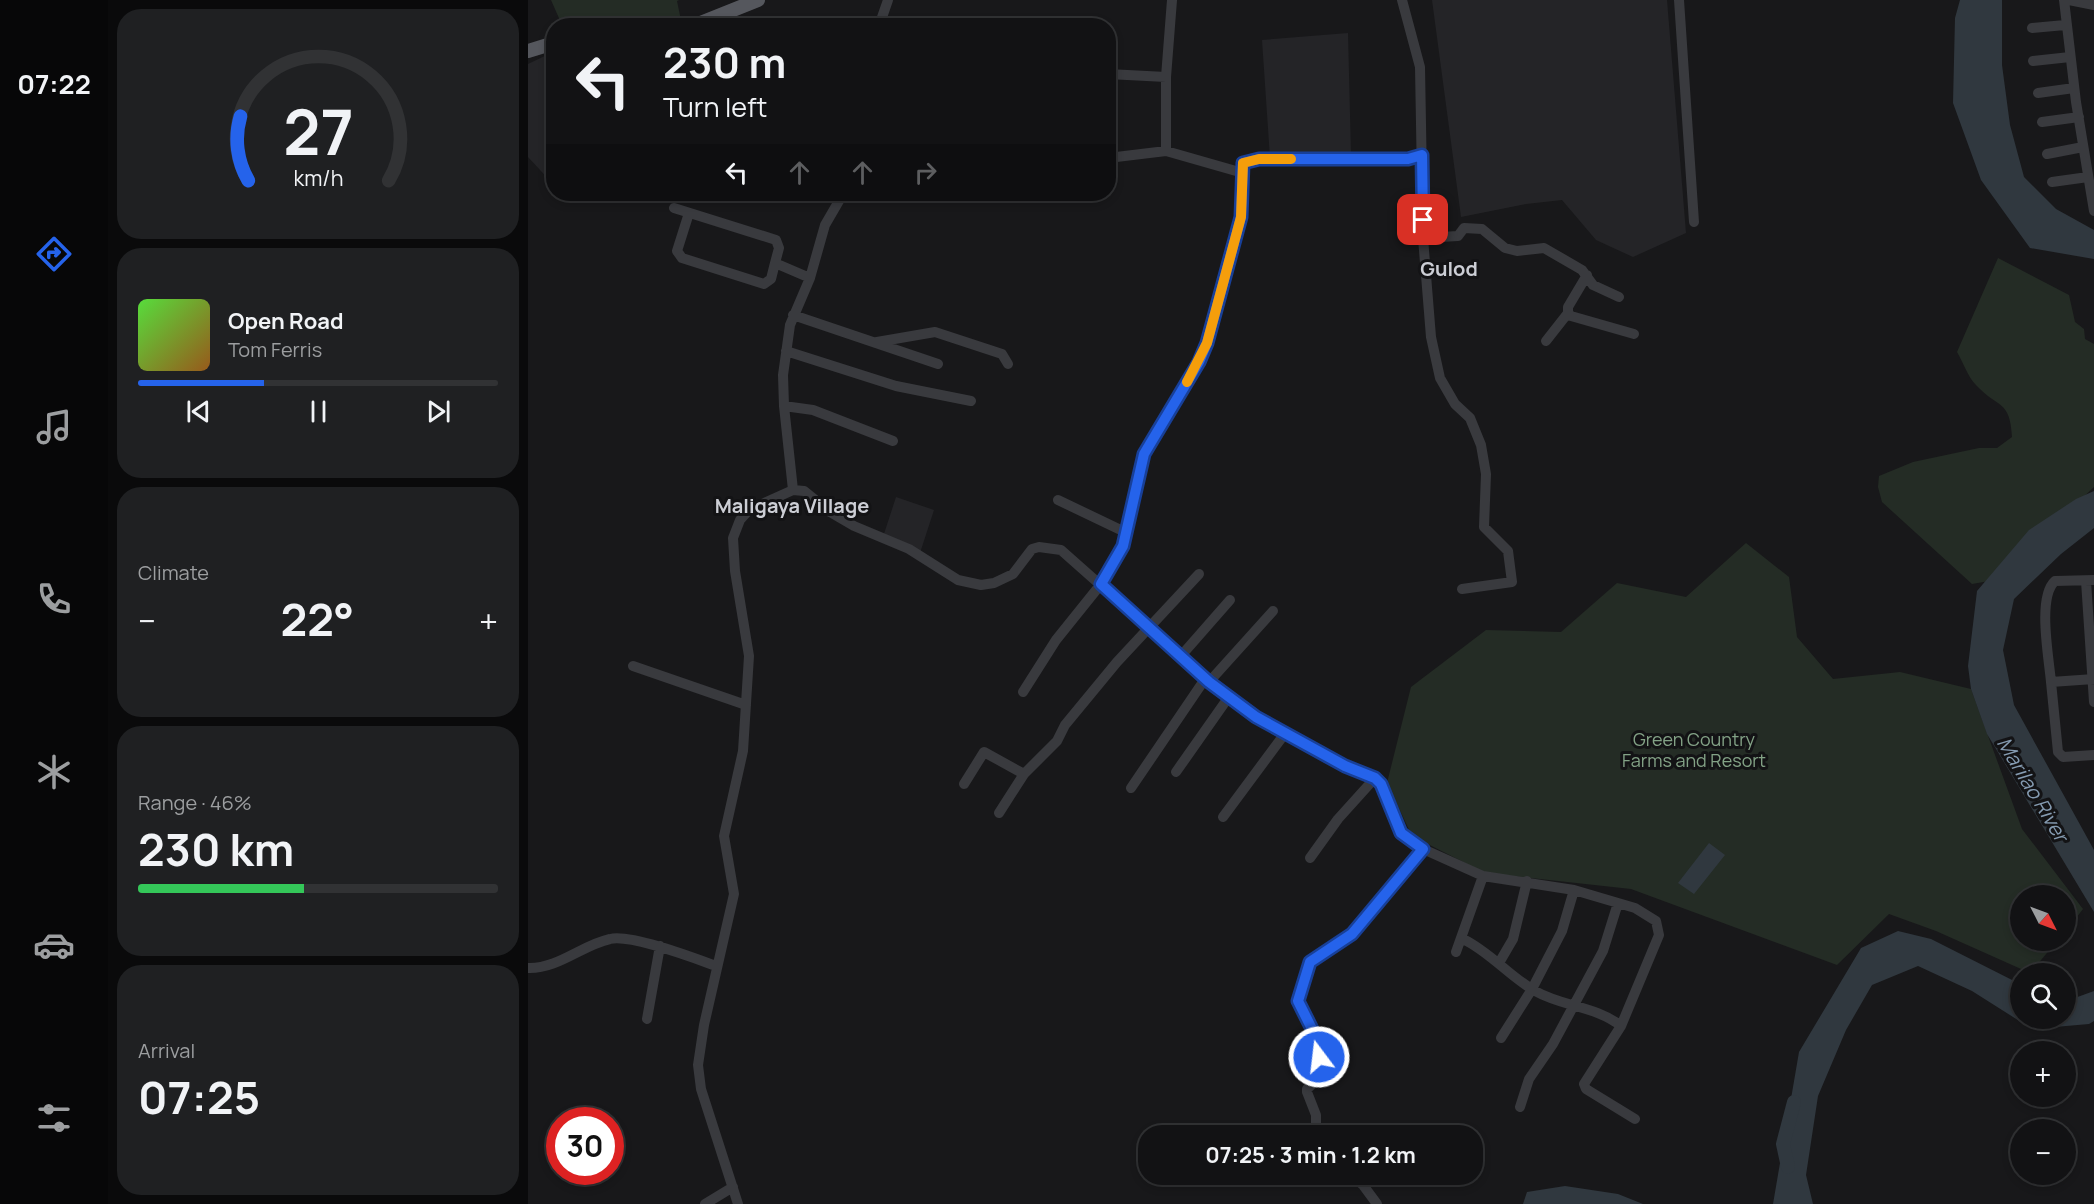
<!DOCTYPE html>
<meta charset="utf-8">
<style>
body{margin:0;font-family:Manrope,sans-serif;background:#1f2022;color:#f1f3f6;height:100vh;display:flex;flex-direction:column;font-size:22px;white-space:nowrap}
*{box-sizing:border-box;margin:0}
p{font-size:20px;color:#9c9ea0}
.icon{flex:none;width:33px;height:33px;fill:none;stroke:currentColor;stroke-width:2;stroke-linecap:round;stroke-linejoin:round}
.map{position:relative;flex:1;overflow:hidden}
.drawer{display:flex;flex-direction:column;gap:9px;padding:9px;background:#0a0a0b;width:420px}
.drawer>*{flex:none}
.top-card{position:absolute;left:18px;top:18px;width:570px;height:183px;border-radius:24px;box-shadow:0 3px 9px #0003,0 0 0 2px #313234;background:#121214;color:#f1f3f6;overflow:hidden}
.needle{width:39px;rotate:132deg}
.controls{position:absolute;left:1482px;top:885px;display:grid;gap:12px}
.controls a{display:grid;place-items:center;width:66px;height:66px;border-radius:50%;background:#121214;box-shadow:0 3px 9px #0003,0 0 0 2px #313234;font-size:30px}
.speed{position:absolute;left:18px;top:1107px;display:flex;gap:12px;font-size:30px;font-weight:700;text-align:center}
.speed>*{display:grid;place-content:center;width:78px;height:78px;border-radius:50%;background:#121214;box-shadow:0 3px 9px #0003,0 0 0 2px #313234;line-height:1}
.speed .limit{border:9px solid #d22;background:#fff;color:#111}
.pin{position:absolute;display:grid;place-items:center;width:51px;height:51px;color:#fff;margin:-26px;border-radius:12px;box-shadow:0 3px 9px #0006}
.me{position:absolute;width:66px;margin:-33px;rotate:345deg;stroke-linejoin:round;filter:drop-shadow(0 0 4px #0008)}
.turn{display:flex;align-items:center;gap:21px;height:126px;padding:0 18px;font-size:27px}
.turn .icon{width:78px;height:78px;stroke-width:2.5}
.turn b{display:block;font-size:42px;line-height:51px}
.lanes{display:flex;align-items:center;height:57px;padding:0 18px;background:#0003;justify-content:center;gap:30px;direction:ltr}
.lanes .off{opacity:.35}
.big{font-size:45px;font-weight:700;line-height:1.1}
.drawer .tile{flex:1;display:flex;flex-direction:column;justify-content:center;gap:9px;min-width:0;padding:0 21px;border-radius:24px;background:#1f2022}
.drawer .dial{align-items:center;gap:0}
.dial svg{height:156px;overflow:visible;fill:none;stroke:#313234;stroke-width:7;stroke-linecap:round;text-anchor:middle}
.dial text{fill:#f1f3f6;stroke:none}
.song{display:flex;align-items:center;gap:18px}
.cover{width:72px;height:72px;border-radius:9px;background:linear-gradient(135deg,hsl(110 70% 55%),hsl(30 70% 35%))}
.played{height:6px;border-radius:3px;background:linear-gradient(90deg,#2563eb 35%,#313234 35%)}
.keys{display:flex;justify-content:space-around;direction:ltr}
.heat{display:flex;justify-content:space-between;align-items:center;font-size:33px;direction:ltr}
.charge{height:9px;border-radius:4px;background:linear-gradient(90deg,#34c759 46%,#313234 0)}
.trip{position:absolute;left:610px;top:1125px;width:345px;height:60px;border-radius:24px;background:#121214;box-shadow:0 3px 9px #0003,0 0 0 2px #313234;font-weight:700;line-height:60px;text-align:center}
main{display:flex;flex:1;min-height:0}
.menu{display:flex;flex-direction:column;width:108px;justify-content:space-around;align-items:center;background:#070708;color:#9c9ea0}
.menu .icon{width:42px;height:42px}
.menu .selected{color:#2563eb}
.menu b{font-size:27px;color:#f1f3f6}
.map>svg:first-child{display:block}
.built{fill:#242427}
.green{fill:#242c25}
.water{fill:#30383f}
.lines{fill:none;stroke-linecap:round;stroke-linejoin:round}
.river{stroke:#30383f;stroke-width:14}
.minor{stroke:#393a3e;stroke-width:10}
.major{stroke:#55575d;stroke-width:14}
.route-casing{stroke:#184099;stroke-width:15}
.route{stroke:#2563eb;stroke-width:10}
.slow{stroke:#f59e0b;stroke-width:10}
.labels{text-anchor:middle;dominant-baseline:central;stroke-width:6;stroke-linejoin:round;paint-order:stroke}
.park-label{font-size:18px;fill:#83a286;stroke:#131315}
.neighbourhood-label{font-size:20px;font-weight:bold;fill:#ccced5;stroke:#131315}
.water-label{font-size:20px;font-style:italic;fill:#859bb1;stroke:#131315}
</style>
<main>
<nav class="menu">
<b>07:22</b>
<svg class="icon selected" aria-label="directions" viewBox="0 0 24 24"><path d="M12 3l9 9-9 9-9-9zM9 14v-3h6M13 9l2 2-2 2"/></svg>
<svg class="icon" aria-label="music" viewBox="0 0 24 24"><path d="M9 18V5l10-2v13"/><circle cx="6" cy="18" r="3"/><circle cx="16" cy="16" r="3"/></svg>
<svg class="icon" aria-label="phone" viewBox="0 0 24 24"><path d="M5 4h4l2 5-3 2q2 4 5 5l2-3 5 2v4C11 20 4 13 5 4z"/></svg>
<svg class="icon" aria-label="climate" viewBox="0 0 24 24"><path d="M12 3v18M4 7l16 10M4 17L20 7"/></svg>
<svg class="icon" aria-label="car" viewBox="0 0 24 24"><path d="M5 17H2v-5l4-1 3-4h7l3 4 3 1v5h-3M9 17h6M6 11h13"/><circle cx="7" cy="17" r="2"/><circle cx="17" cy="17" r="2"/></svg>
<svg class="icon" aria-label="filters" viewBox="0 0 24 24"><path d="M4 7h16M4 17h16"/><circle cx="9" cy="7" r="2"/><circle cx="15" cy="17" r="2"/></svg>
</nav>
<section class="drawer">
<div class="tile dial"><svg viewBox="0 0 100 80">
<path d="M14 69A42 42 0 1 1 86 69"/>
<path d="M14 69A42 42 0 0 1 10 36" stroke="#2563eb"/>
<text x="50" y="56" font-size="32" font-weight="700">27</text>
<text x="50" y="72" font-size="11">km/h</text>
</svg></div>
<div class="tile">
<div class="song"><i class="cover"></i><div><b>Open Road</b><p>Tom Ferris</p></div></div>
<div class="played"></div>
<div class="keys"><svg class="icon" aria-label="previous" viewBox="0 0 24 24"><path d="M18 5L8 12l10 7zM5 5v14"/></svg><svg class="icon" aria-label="pause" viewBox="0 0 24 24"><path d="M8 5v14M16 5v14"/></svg><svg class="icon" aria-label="next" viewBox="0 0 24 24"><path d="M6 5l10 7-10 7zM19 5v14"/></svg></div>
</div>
<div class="tile"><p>Climate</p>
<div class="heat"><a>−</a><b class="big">22°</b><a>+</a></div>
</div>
<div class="tile"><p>Range · 46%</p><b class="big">230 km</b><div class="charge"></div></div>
<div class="tile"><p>Arrival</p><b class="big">07:25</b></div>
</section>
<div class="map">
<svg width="1566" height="1204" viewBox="0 0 1566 1204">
<rect width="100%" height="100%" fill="#18181a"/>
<path class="built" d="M904 0H1139L1158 233 1105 257 1068 240 1034 200 998 204 933 217Z
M820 33 823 155 742 158 734 40Z
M25 52V184L0 157V64Z
M368 497 406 510 392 553 355 537Z"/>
<path class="green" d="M23 0H151L149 1 154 25H34Z
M1470 258 1541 295 1547 322 1556 329 1557 339 1566 344V487L1467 580 1444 584 1354 502 1350 487 1351 476 1385 462 1451 448H1469L1484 437C1482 399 1470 409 1448 385 1440 377 1435 362 1429 352Z
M1218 543 1261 577 1269 637 1305 679 1372 672 1443 689 1494 829 1555 909 1538 931V896H1492V940L1529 941 1502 973 1408 931 1361 914 1309 965 1103 889 957 873 884 836 859 783 883 687 958 630 1033 632 1089 583 1158 597Z"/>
<path class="water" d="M1432 0H1474V65L1482 125 1496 177 1528 209 1566 230V259L1502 248 1453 180 1425 103 1427 18Z
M1566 491V528L1533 554 1486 599 1475 650 1486 705 1566 850V912L1459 734 1443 689 1440 666 1449 591 1501 530 1548 499Z
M1181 843 1197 855 1166 894 1150 883Z
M1370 931 1403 939 1492 984V1018H1538V998L1544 999 1566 991V1021L1561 1024 1504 1029 1444 991 1390 966 1344 985 1318 1030 1290 1096 1278 1175 1285 1204H1245L1271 1052 1333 948Z
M1037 1186 1090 1194 1115 1204H995L999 1192Z"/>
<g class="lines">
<path class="river" d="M1260 1167 1255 1144 1266 1102"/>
<path class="minor" d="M644 0 638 77V151L715 173
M874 0 892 67 895 238 903 337 912 378 927 404 942 418 953 445 958 474 956 527 980 551 984 582 934 589
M1151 0 1166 222
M1536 0 1548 102 1566 211
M1541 0 1566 5
M351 26 360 0
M1504 28 1537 25
M1505 61 1542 57
M580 74 638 77
M1510 93 1546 88
M1514 122 1551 117
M1519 154 1555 147
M580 158 638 151
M1524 182 1560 177
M146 208 248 240 251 248 247 263 282 278
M161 213 149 251 154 258 236 284 243 279 247 263
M895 238 930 236 936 228 954 229 977 248 989 251 1016 248 1054 270 1065 285 1091 297
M1059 275 1040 307V313L1043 316 1106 334
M265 315 410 364
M1018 341 1040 313
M349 342 407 332 474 354 480 364
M258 351 368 386 443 401
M256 406 285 410 365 441
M265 490 256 406 255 375 262 325 282 278 297 225 315 194
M530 500 599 533
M1566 580 1527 581C1509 597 1521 658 1523 682L1566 679
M1558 581 1566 702
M652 657 702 600
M105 666 218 705
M681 682 745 611
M1523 682 1530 752 1535 757 1566 755
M495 692 528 640 573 584 595 546 616 454 671 362 679 343 713 217 715 163 731 159H880L894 155
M648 772 700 698
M436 784 456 752 496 774
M603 788 677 679
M471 813 496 774 529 741 537 725 589 662 671 574
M695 817 758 732
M782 858 810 819 847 778
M935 939C962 952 981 976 1007 991 1035 1007 1068 1006 1093 1026L1056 1084 1058 1089 1107 1119
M928 952 955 876
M971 963 985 939 999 881
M0 968C30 969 54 945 82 939 103 934 166 958 188 966
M119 1019 132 946
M973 1038 1004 989 1034 931 1046 890
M992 1107 1001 1079 1025 1044 1075 951 1090 903
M788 1136V1115L779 1092V1089L792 1077C798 1050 779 1024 770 1001L782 961 823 934 895 849
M823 1174 835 1185 849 1204
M177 1204 205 1187
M210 1204 173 1089 170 1065 176 1025 206 894 196 836 215 751 221 656 207 571 205 538 212 520 221 510 265 490 276 491 302 512 326 526 381 549 430 580 453 585 466 583 485 574 504 549 511 547 533 550 700 698C736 723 776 746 816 765 829 771 843 773 853 784L873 833 895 849 955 876 1046 890 1107 908 1128 921 1131 935 1093 1026"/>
<path class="major" d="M165 26 230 0
M0 51 26 43"/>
</g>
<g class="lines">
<defs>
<path id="route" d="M791 1057 784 1029 770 1001 782 962 824 934 895 849 873 833 853 784 847 778 817 766 728 717 681 682 573 584 595 546 616 454 671 362 679 343 713 217 715 163 731 159H880L894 155 895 220"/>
</defs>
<use href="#route" class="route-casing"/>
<use href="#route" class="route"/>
<path class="slow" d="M659 382 679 343 713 217 715 163 731 159H763"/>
</g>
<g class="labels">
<g class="park-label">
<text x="1166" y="739">Green Country<tspan x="1166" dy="21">Farms and Resort</tspan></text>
</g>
<g class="neighbourhood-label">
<text x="921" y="268">Gulod</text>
<text x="264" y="505">Maligaya Village</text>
</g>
<g class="water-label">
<text transform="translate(1505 789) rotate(59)">Marilao River</text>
</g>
</g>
</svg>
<div class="controls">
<a><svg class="needle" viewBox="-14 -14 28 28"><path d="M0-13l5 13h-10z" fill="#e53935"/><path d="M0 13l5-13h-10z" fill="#9c9ea0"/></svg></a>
<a><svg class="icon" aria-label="search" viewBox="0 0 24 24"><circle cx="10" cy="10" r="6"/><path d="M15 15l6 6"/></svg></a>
<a>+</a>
<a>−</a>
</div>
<div class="speed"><div class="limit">30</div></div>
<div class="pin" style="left:895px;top:220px;background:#d93025"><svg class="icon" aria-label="arrive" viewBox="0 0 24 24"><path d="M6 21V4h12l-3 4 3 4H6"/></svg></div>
<svg class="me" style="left:791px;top:1057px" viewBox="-20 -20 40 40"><circle r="17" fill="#2563eb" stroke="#fff" stroke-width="3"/><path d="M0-11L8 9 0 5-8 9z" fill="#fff"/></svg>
<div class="trip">07:25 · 3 min · 1.2 km</div>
<div class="top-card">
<div class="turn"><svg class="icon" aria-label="left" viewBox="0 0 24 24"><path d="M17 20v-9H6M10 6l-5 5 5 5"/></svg><div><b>230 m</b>Turn left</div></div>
<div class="lanes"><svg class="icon" aria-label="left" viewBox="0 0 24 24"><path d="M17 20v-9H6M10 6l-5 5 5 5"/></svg><svg class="icon off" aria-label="ahead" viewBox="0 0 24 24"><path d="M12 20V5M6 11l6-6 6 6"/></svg><svg class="icon off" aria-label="ahead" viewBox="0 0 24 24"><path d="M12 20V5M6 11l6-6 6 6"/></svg><svg class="icon off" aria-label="right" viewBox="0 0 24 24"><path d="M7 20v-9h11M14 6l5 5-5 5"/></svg></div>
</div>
</div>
</main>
